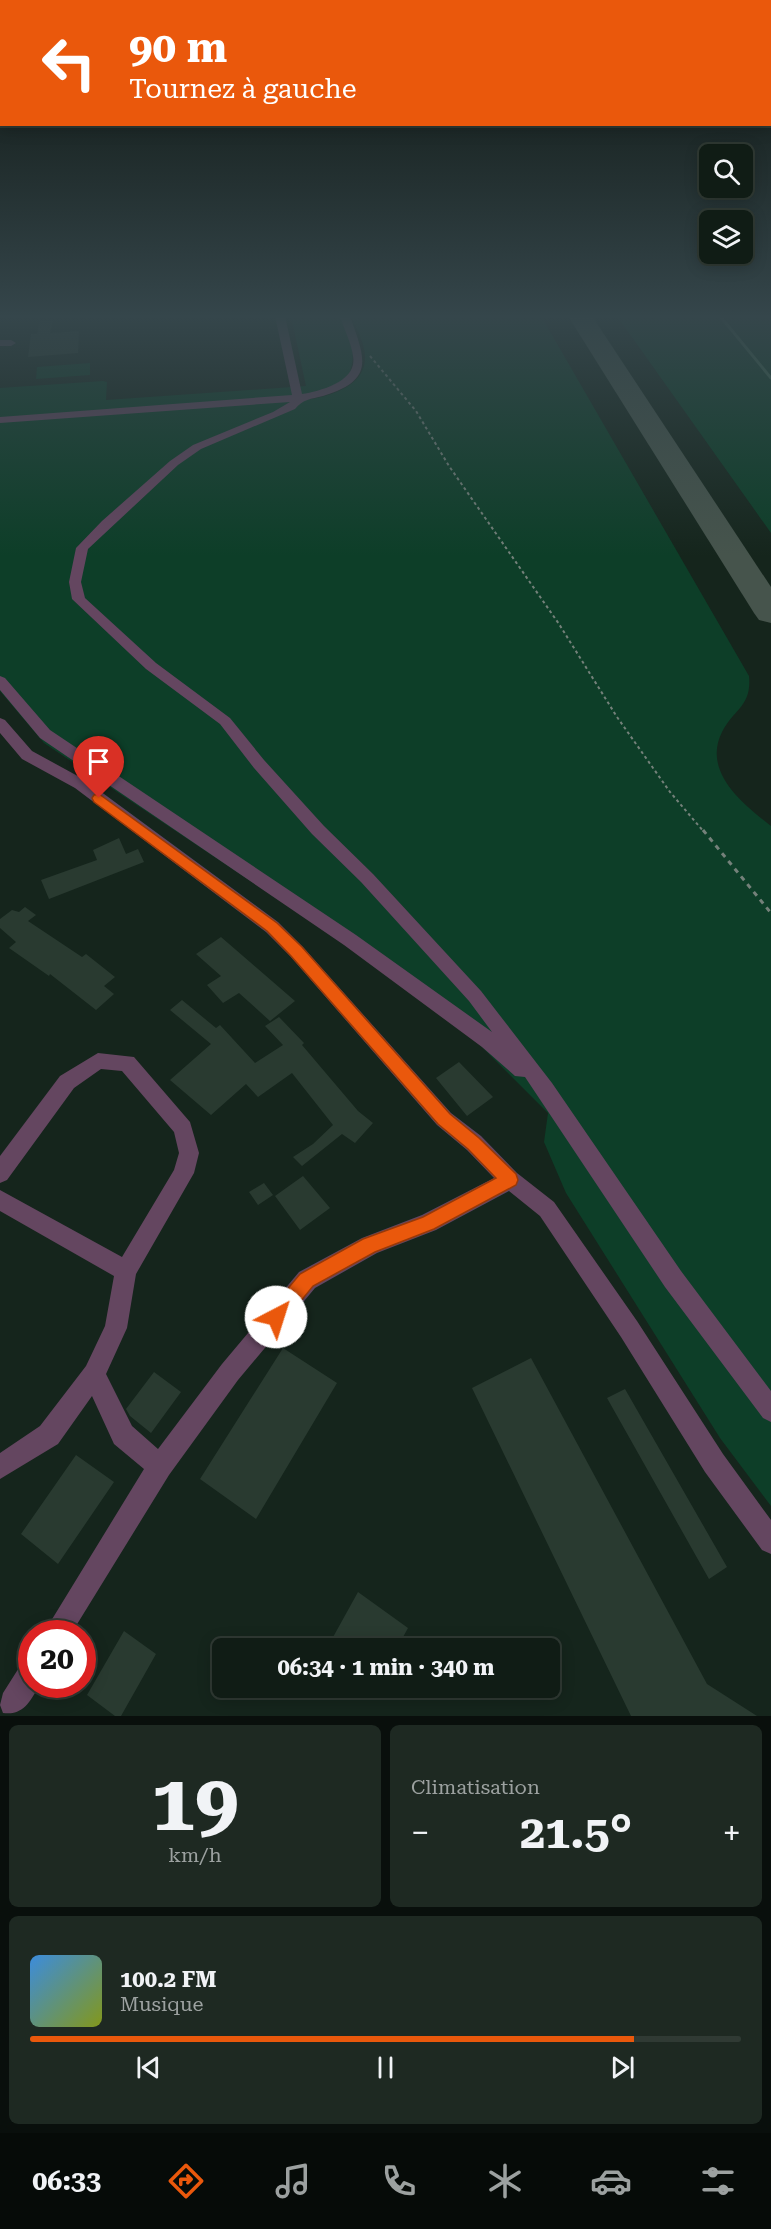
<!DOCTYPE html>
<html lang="fr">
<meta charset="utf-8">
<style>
body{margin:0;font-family:"Roboto Serif",serif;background:#1e2922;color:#f1f3f6;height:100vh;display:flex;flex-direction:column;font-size:22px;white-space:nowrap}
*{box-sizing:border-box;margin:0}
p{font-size:20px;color:#9ca1a0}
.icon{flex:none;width:33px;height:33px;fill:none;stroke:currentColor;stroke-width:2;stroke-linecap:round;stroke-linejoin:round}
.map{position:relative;height:1716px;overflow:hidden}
.panel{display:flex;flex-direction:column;gap:9px;padding:9px;background:#090f0c;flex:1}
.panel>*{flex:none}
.guide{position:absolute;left:0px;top:0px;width:771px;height:126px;box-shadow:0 3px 15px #0003,0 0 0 2px #303a34;background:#ea580c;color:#fff;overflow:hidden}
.fabs{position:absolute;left:699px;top:144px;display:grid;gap:12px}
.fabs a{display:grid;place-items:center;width:54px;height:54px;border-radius:9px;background:#101c15;box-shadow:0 3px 15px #0003,0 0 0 2px #303a34;font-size:30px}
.speed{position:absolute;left:18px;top:1620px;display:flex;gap:12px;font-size:30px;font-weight:700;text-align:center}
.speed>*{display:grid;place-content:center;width:78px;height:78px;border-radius:50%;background:#101c15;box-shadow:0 3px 15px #0003,0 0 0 2px #303a34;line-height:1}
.speed .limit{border:9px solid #d22;background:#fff;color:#111}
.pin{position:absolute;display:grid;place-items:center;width:51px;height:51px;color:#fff;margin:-62px -26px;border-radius:50% 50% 50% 0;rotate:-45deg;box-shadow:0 0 6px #0007}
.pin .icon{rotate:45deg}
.me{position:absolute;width:66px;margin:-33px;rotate:40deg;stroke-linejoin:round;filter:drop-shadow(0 0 4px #0008)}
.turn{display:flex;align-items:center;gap:21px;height:126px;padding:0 30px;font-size:27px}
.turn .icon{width:78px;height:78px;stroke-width:2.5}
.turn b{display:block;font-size:42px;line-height:51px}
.big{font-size:45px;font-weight:700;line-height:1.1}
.panel .card{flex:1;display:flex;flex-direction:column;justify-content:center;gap:9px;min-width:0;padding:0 21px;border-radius:9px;background:#1e2922}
.panel .dial{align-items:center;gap:0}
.dial b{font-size:78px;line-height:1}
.song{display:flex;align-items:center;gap:18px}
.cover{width:72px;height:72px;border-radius:9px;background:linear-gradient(135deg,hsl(210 70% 55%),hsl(70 70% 35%))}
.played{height:6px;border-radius:3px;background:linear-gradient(90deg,#ea580c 85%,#303a34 85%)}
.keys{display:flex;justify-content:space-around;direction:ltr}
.heat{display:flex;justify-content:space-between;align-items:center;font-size:33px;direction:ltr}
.panel .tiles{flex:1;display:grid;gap:9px;grid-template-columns:1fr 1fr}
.card:last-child{grid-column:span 2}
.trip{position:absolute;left:212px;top:1638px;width:348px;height:60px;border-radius:9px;background:#101c15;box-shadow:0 3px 15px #0003,0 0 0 2px #303a34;font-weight:700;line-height:60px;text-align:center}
.tab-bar{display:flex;height:96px;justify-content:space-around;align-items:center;background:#060b08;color:#9ca1a0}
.tab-bar .icon{width:42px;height:42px}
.tab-bar .current{color:#ea580c}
.tab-bar b{font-size:27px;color:#f1f3f6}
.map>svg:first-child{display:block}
.green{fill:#0d3e28}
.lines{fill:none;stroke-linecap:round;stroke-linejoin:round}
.stream{stroke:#416f57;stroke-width:3}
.taxiway{fill:#46544c;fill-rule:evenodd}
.building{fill:#293a30}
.path-far1{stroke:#74817a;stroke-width:2;stroke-dasharray:3 3;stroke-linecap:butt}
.path{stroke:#74817a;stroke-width:3;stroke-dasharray:5 5;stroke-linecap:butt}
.minor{fill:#644660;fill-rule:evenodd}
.route{fill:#ea580c;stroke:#983908;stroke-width:1.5}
</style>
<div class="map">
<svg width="771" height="1716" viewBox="0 0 771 1716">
<rect width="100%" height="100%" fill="#15251c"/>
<path class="green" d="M291 316H339C350 340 358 351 348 378L304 400C327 397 366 387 365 357 365 343 356 328 351 316H541L749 676C752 706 734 709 722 732 702 772 743 804 771 826V1506L720 1438 566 1193 544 1142 548 1113 448 1013 44 743 0 691V388L103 381 107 382 106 400 306 386Z
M617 316H771V533Z
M90 363V375L36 379 37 367Z"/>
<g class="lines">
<path class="stream" d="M720 316 771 378"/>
<path class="taxiway" d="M568 316H592L771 587V623L759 620 754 613Z"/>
</g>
<path class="building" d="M40 320H53L50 333 79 331 78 353 28 357 31 334H37Z
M119 838 126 854 138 849 144 862 49 899 41 880 97 860 93 850Z
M25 907 36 915 28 921 82 957 86 954 115 977 104 986 114 994 96 1010 50 974 49 976 9 948 16 942 0 928V919L12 910 19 912Z
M221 937 295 1001 270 1021 239 993 223 1003 207 985 221 976 196 954Z
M182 1000 216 1028 220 1025 255 1063 283 1045 265 1026 279 1017 304 1043 302 1045 358 1111 373 1123 355 1143 342 1134 302 1166 293 1157 313 1144 333 1125 292 1073 258 1097 246 1084 211 1115 170 1080 211 1044 170 1010Z
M459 1062 493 1097 467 1116 436 1078Z
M303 1176 330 1208 300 1230 275 1196Z
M264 1183 273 1195 258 1205 249 1192Z
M283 1348 337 1383 256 1519 200 1479Z
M531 1358 707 1684 757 1716H631L472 1388Z
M154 1372 181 1392 151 1433 130 1416 126 1409Z
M625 1389 727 1567 709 1579 607 1398Z
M76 1455 114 1482 58 1564 21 1534Z
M358 1592 408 1628 397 1648H327Z
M124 1631 156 1654 121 1716H115L87 1695Z"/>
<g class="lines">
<path class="path-far1" d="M370 356 416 411 449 466 559 624 617 717 670 792 704 832"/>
<path class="path" d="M703 830 771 913"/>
<path class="minor" d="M275 316H285L302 394C321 391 358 381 353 356 351 342 344 329 340 316H350C364 357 377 380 323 396 311 399 303 399 295 409L201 449 178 465 88 549 81 582 85 598 156 663 230 718 264 760 324 826 373 874 481 991 552 1083 681 1271 771 1391V1422L763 1418 665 1287 525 1077 515 1076 482 1047 344 945 40 738 0 690V676L5 678 50 730 356 935 492 1032 469 1001 361 882 312 834 254 768 220 724 146 669 72 599 69 582 76 548 102 521 170 461 193 445 273 412 290 402 0 423V417L292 395Z
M0 340H11L16 343 11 346H0Z
M0 718 5 720 32 751 85 780 278 922 303 947 451 1113 481 1136 517 1173 554 1202 637 1321 723 1454 771 1520V1554L762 1550 705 1472 621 1337 540 1216 509 1191 436 1230 377 1253 315 1288 238 1380 169 1475 71 1634H43L144 1469 114 1444 92 1396 58 1444 0 1479V1453L40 1426 86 1366 105 1326 114 1276 0 1211V1190L122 1257 174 1170 179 1153 174 1132 122 1071 101 1069 74 1088 7 1180 0 1183V1156L60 1076 98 1053 134 1057 190 1122 199 1153 194 1173 136 1274 127 1328 106 1374 132 1426 158 1449 222 1364 299 1272 362 1238 422 1215 494 1178 467 1150 437 1125 291 957 266 932 75 788 22 759 0 733Z
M32 1660V1684H40C31 1700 24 1716 3 1713L0 1705 3 1693 22 1663Z"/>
</g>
<linearGradient id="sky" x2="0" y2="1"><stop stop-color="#0c140f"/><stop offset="0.57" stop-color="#35464b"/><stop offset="1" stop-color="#35464b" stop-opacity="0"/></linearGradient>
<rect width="771" height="556" fill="url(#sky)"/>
<path class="route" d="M99 794 277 923 302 947 450 1114 479 1138 516 1174 518 1180 516 1185 434 1229 375 1252 313 1286 283 1323 276 1326 270 1323 267 1317 270 1310 300 1274 363 1239 423 1217 496 1178 468 1149 438 1124 291 956 267 931 94 802 92 798 94 795Z"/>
</svg>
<div class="fabs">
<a><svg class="icon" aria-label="search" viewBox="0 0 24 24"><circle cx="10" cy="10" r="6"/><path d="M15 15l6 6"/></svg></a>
<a><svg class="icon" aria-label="layers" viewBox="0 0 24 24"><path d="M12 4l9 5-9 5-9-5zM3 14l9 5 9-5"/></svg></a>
</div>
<div class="speed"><div class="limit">20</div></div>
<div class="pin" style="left:99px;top:798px;background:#d93025"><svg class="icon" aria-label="arrive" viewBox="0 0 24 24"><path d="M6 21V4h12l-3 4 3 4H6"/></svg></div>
<svg class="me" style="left:276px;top:1317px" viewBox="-20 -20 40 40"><circle r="19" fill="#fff"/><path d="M0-13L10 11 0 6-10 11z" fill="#ea580c"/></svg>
<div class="trip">06:34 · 1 min · 340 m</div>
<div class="guide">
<div class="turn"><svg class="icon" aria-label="left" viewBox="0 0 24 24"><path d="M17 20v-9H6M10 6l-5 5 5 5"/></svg><div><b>90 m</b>Tournez à gauche</div></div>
</div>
</div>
<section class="panel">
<div class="tiles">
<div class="card dial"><b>19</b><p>km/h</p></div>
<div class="card"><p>Climatisation</p>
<div class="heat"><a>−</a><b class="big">21.5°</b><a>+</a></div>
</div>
<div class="card">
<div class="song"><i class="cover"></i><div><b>100.2 FM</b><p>Musique</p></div></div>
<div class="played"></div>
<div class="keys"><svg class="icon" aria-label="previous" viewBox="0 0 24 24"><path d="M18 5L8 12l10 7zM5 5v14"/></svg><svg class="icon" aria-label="pause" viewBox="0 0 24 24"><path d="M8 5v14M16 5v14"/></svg><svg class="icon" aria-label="next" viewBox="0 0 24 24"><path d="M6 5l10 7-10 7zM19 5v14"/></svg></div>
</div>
</div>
</section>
<nav class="tab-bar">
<b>06:33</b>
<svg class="icon current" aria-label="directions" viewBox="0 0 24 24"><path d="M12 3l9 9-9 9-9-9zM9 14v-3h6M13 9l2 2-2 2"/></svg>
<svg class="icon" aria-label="music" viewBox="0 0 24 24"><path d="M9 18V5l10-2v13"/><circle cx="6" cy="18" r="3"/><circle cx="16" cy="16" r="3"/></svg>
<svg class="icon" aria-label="phone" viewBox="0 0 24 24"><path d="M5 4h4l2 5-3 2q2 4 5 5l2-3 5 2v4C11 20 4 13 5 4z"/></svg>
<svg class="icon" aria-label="climate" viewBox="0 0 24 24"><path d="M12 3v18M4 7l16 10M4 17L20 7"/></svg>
<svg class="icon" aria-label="car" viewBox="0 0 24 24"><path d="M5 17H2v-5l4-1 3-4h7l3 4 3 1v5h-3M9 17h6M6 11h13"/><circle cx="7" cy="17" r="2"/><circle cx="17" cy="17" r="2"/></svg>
<svg class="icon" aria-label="filters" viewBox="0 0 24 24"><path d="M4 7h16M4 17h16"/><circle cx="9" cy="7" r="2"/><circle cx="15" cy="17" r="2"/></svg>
</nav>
